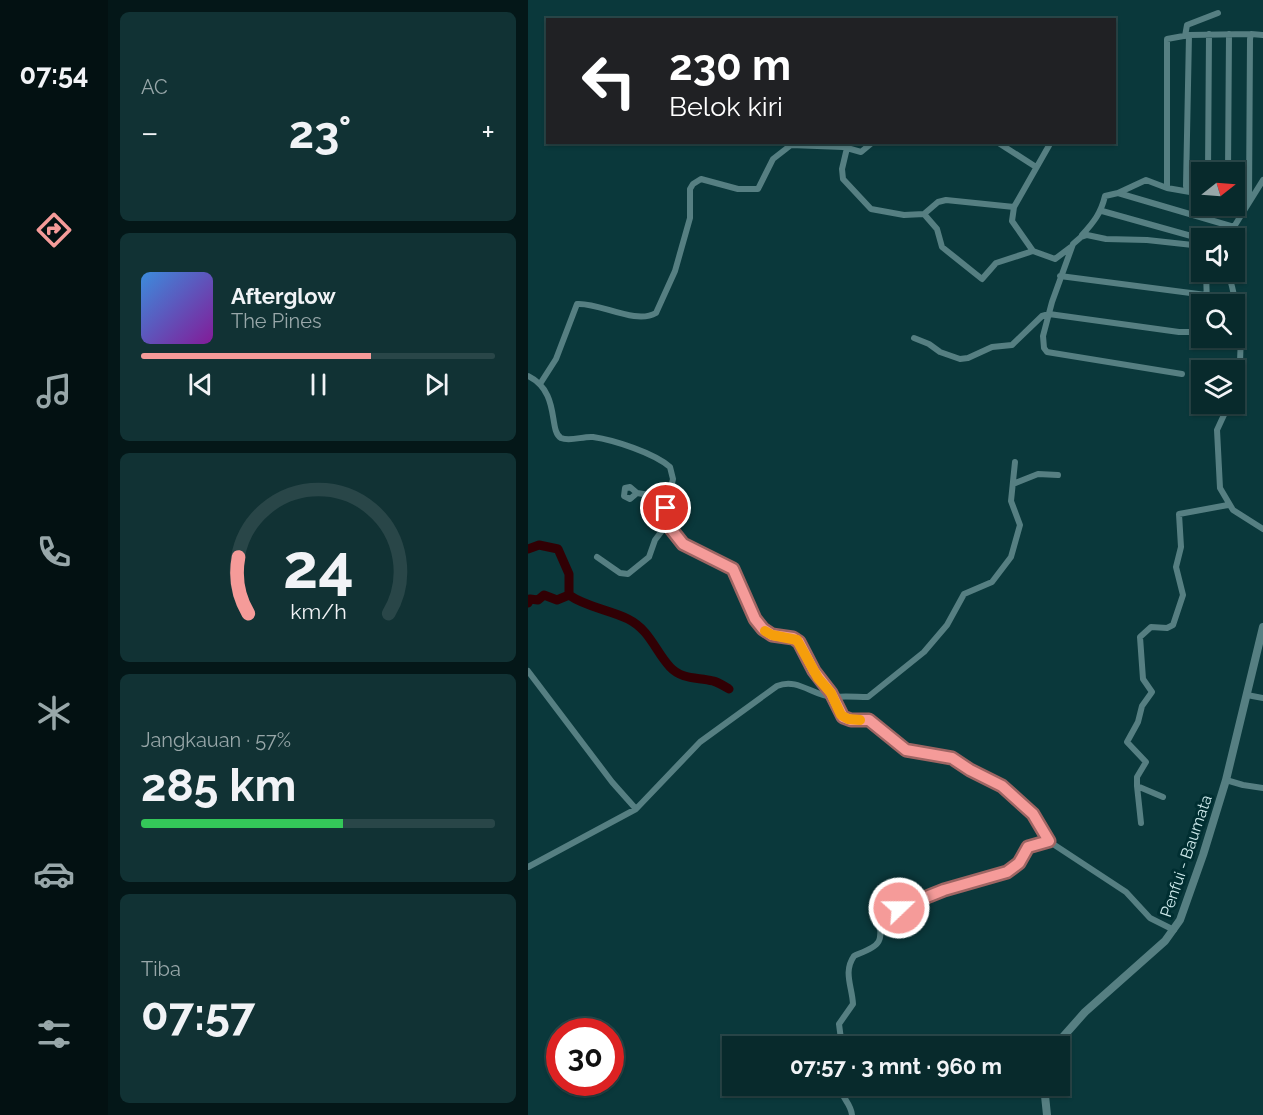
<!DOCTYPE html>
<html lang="id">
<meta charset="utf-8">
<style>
body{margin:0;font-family:Raleway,sans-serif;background:#113234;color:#f1f3f6;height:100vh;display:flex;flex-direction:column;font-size:22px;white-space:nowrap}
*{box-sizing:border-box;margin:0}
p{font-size:20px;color:#98a7a9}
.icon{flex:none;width:33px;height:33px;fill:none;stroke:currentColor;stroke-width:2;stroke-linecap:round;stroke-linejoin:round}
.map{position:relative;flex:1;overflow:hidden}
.sheet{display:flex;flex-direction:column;gap:12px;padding:12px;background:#041718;width:420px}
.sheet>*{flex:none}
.guide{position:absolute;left:18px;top:18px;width:570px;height:126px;border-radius:0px;box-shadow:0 2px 4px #0004,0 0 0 2px #294648;background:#202124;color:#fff;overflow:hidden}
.needle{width:39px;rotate:73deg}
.fabs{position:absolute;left:663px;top:162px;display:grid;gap:12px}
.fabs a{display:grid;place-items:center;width:54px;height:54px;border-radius:0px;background:#082a2c;box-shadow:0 2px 4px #0004,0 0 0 2px #294648;font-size:30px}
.speed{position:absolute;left:18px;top:1018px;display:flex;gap:12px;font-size:30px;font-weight:700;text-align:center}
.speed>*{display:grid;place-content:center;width:78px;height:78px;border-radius:50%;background:#082a2c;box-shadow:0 2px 4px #0004,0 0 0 2px #294648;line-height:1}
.speed .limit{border:9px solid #d22;background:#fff;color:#111}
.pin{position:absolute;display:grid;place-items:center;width:51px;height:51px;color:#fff;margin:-26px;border:3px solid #fff;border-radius:50%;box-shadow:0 2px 6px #0007}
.me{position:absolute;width:66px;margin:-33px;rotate:68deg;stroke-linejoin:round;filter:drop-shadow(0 0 4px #0008)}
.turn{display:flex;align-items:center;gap:21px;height:126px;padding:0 24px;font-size:27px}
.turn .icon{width:78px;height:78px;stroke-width:2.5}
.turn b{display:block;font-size:42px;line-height:51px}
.big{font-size:45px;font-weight:700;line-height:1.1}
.sheet .tile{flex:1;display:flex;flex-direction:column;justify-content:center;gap:9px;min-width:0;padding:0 21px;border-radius:9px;background:#113234}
.sheet .dial{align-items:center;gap:0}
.dial svg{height:156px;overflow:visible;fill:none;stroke:#294648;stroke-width:7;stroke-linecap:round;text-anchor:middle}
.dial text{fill:#f1f3f6;stroke:none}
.song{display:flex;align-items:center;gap:18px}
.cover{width:72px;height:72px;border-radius:9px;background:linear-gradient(135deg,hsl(210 70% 55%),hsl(290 70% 35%))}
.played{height:6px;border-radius:3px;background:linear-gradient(90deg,#f59b99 65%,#294648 65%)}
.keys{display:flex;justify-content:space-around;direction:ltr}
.heat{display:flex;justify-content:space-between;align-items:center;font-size:33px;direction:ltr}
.charge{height:9px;border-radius:4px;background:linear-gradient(90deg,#34c759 57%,#294648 0)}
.trip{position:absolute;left:194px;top:1036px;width:348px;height:60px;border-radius:0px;background:#082a2c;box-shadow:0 2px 4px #0004,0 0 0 2px #294648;font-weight:700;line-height:60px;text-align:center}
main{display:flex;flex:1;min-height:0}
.dock{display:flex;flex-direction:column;width:108px;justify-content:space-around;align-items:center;background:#031112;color:#98a7a9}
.dock .icon{width:42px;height:42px}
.dock .on{color:#f59b99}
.dock b{font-size:27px;color:#f1f3f6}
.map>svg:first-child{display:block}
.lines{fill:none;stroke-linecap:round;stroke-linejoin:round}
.river{stroke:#310004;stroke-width:9}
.minor{stroke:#567f82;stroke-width:6}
.tertiary{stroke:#567f82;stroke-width:8}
.route-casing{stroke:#9f6563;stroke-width:15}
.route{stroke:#f59b99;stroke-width:10}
.slow{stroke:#f59e0b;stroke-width:10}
.labels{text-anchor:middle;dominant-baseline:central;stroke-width:6;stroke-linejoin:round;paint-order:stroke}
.street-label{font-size:16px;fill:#d0ecee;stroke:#002e31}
</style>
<main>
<nav class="dock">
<b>07:54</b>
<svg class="icon on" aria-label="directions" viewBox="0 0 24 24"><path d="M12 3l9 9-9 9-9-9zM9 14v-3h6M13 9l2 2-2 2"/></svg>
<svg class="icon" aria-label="music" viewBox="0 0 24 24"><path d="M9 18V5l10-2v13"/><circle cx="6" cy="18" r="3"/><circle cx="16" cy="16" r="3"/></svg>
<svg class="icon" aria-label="phone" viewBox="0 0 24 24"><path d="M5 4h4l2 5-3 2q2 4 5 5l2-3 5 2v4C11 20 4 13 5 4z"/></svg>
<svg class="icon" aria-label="climate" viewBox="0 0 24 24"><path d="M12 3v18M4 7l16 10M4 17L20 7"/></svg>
<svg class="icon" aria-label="car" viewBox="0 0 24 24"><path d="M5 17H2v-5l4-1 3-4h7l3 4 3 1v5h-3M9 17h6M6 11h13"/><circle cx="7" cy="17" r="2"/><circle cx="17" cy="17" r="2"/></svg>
<svg class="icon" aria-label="filters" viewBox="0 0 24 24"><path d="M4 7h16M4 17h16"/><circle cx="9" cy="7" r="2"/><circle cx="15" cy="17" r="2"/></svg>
</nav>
<section class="sheet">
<div class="tile"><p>AC</p>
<div class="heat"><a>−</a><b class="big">23°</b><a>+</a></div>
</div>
<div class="tile">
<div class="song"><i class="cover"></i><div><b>Afterglow</b><p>The Pines</p></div></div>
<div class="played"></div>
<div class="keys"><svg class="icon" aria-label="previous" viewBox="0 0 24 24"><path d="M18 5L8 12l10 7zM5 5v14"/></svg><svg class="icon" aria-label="pause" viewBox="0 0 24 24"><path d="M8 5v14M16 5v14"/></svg><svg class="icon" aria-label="next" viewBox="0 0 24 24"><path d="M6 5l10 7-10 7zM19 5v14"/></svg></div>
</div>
<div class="tile dial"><svg viewBox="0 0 100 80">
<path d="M14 69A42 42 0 1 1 86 69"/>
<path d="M14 69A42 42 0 0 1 9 40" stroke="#f59b99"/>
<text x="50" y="56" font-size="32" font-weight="700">24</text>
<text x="50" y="72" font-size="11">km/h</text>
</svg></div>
<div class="tile"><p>Jangkauan · 57%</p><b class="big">285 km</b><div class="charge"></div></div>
<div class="tile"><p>Tiba</p><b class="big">07:57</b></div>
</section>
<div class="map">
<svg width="735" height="1115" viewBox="0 0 735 1115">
<rect width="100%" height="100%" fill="#0a383b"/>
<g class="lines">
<path class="river" d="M0 549 11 545 30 549 41 574V595C58 607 82 610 100 619 122 630 127 651 142 667 154 680 170 677 185 681 190 682 196 686 201 689
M0 603 2 599 10 600 16 595 29 600 41 595"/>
<path class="minor" d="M661 35 639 39V188L662 192
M657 36 659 25 690 13
M469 142 508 167
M523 142 486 207 418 200 410 202 396 214 409 229 414 247 454 279 468 263 505 251 527 259 543 247
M319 148 333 152 345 142
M680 172 681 34
M700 172 701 34
M590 193 706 227
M674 194 663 192 658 186 661 35 723 34
M721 201 722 39 723 34 735 35
M706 203 718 207
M486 207 484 221 505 251
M574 211 674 239
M554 235C566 222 573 213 577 196L590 193 618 180 639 188
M699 238 735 180
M678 272 679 304
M700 272C710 305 719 356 706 389
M532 276 678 295
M386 338 401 344 412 352 432 359 440 358 464 347 484 345 514 316 521 314 651 332H674
M654 374 519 352 516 348 515 336 524 302 545 244 553 237 559 235 578 239 619 240 674 246
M0 376C33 392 20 431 33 438 42 442 55 436 65 437 86 440 126 453 142 467L145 479 137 513 144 531 158 546 195 562 205 569 229 623 241 634 265 638 271 642 286 671 303 693 315 717 323 720H341L378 750 420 756 474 786 505 814 525 844 598 892 622 918 646 930
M12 384 28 359 49 304C71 302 107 325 128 313L147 271 162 218V189L165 184 173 179 210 189H230L245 159 263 145 315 147 319 148 314 169 315 179 343 209 376 215 396 214
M701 404 689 430 692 488 705 510 735 529
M485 484 510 474 530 475
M109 493 102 499 96 496 97 488 102 487 109 493 140 498
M69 557 92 573 100 574 121 557 127 540 140 523
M0 671 84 782 108 809
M719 695 735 698
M698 780 715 785 735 788
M609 786 613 823
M635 797 609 786V777L618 762 599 742 610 722 614 706 624 692 615 679 612 637 623 627 639 628 645 625 655 595 648 567 653 547 651 514 700 505
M0 867 108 809 172 742 249 686C270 677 286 697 306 697 317 696 329 697 340 697L396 652 419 625 436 594 464 582 483 557 492 525 483 501 487 462
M314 1047 311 1024 325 1004C324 986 315 972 326 956 353 944 355 945 351 915L407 893 475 873 491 863 500 847 521 841
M312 1086C313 1098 323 1103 324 1115"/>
<path class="tertiary" d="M526 1047 557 1012 637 941 652 920 675 855 698 780 735 627
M516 1086 519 1115"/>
</g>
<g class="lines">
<defs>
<path id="route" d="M138 508 140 525 155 544 205 569 227 619 235 629 244 635 265 638 271 642 286 671 303 693 315 717 323 720H341L378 750 424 758 442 770 474 786 505 814 521 841 500 847 491 863 479 872 416 890 371 908"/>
</defs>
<use href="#route" class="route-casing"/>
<use href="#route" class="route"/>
<path class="slow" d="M237 631 244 635 269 640 290 678 303 693 313 715 320 719 332 720"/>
</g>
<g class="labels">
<g class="street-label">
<text transform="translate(658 856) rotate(-71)">Penfui - Baumata</text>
</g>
</g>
</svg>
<div class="fabs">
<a><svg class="needle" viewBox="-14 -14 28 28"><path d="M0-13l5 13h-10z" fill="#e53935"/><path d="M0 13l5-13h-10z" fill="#98a7a9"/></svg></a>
<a><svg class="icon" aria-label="sound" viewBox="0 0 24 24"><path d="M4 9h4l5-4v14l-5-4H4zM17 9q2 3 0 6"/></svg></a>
<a><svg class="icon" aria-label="search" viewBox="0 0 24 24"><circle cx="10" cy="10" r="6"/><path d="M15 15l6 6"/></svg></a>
<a><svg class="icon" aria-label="layers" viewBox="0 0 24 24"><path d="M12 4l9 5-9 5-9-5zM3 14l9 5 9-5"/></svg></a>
</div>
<div class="speed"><div class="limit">30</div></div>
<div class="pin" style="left:138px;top:508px;background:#d93025"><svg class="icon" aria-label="arrive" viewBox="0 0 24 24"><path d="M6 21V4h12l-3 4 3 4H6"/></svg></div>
<svg class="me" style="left:371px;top:908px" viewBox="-20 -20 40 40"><circle r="17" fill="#f59b99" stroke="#fff" stroke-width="3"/><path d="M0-11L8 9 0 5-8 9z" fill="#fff"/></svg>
<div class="trip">07:57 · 3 mnt · 960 m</div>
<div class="guide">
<div class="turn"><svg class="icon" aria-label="left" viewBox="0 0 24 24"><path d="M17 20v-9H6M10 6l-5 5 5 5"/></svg><div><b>230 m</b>Belok kiri</div></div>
</div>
</div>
</main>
